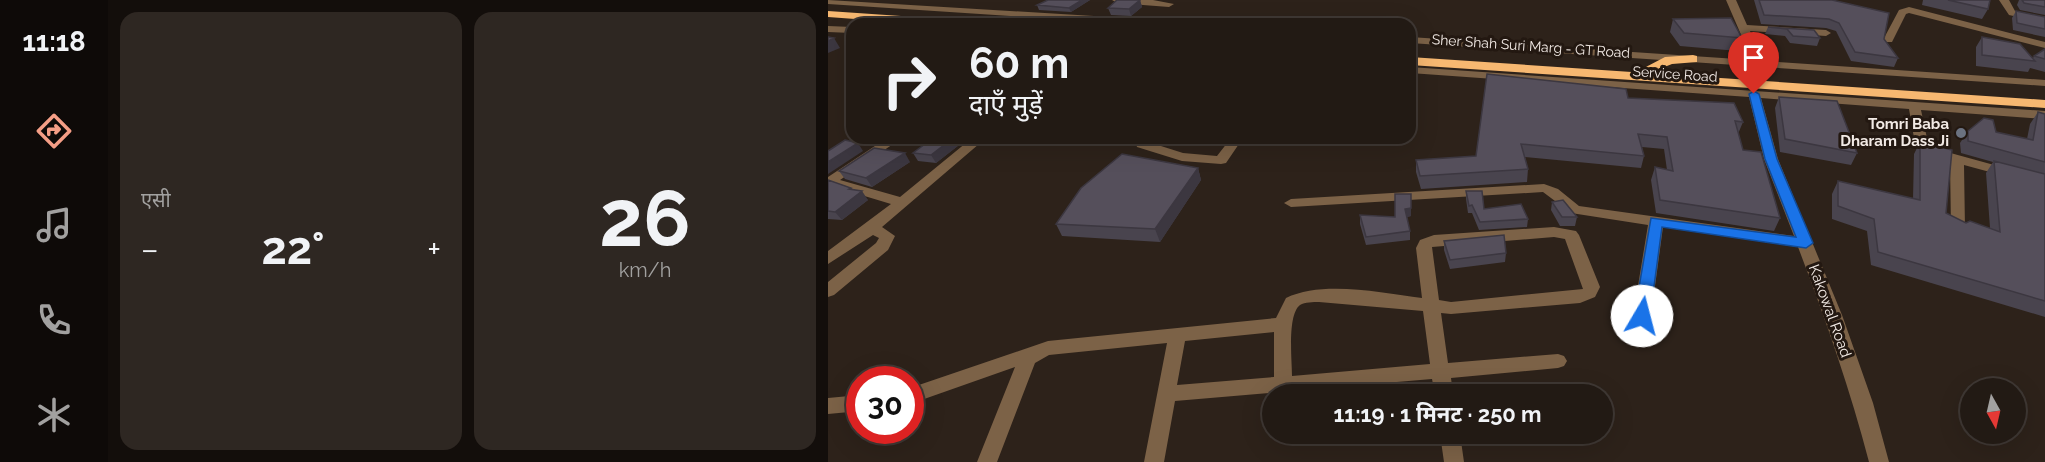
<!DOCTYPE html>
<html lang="hi">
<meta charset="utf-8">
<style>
body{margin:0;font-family:Raleway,"Noto Sans Devanagari",sans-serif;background:#2e2722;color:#f1f3f6;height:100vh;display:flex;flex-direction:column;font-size:22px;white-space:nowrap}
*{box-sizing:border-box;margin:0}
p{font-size:20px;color:#a2a1a0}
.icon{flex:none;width:33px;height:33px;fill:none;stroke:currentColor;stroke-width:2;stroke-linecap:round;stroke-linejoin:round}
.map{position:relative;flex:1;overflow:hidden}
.side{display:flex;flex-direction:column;gap:12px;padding:12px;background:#130e0b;width:720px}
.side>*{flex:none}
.guide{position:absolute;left:18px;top:18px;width:570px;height:126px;border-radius:18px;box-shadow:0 6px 24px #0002,0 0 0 2px #3f3834;background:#221a14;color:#f1f3f6;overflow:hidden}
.needle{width:39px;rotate:172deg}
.tools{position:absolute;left:1132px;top:378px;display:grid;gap:12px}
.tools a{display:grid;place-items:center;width:66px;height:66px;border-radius:50%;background:#221a14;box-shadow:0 6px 24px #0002,0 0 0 2px #3f3834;font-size:30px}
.speed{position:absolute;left:18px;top:366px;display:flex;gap:12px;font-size:30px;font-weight:700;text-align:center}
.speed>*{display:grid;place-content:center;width:78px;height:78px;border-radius:50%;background:#221a14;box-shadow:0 6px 24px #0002,0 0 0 2px #3f3834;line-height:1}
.speed .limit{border:9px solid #d22;background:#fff;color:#111}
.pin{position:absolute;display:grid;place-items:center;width:51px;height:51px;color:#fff;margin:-62px -26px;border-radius:50% 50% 50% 0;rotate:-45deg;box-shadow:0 0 6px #0007}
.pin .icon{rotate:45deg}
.me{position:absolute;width:66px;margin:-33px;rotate:8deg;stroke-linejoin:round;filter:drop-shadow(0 0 4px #0008)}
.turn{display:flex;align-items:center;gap:21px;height:126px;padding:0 24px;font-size:27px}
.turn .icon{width:78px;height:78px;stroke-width:2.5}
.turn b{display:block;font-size:42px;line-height:51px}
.big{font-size:45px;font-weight:700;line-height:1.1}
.side .tile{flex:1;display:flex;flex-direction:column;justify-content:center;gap:9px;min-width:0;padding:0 21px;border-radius:18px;background:#2e2722}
.side .dial{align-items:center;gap:0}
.dial b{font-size:78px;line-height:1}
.heat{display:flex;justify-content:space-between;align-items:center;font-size:33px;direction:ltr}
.side .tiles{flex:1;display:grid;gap:12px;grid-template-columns:repeat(2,1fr)}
.trip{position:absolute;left:434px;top:384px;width:351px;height:60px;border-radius:30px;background:#221a14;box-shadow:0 6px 24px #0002,0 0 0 2px #3f3834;font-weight:700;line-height:60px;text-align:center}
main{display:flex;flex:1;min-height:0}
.dock{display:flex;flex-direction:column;width:108px;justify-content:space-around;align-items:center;background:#0e0a08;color:#a2a1a0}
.dock .icon{width:42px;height:42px}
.dock .active{color:#f49e86}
.dock b{font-size:27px;color:#f1f3f6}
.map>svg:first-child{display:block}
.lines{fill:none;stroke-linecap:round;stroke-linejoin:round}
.minor{fill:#7c6247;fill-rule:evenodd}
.highway{fill:#f7b871;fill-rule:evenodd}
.wall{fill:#49444e}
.shaded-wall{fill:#3c3740}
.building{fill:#554f5b;stroke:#3c3740;stroke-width:1.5}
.route{fill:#1a73e8;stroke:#114b97;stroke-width:1.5}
.worship-dot{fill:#6b7280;stroke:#231811;stroke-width:2}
.labels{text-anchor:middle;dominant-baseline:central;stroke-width:6;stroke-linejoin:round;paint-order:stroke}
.far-street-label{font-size:14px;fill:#f2eae5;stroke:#231811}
.poi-label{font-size:15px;font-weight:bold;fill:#f2eae5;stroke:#231811;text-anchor:end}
.street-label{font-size:15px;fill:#f2eae5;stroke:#231811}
</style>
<main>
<nav class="dock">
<b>11:18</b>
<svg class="icon active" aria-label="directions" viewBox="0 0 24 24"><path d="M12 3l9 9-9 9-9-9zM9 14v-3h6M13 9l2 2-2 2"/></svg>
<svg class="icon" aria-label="music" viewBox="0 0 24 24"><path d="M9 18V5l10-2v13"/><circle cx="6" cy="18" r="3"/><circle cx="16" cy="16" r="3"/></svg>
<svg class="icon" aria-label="phone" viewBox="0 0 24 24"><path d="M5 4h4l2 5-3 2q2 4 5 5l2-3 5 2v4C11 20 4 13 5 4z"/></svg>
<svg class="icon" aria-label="climate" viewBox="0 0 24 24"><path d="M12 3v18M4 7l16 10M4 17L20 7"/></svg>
</nav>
<section class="side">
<div class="tiles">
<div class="tile"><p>एसी</p>
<div class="heat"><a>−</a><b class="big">22°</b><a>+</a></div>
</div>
<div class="tile dial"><b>26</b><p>km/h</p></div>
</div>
</section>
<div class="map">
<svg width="1217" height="462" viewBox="0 0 1217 462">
<rect width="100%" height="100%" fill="#2d221a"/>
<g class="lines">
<path class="minor" d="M0 0 348 21 353 24H304L0 4Z
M284 0H325L346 4 341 7 289 3Z
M898 0H908L919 25 998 30 1003 33 998 36 922 31 935 61 1217 80V86L582 43V37L924 60Z
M1171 0H1181L1187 11 1217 17V23L1181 15Z
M1081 7 1217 42V48L1081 13 1078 14 1064 42H1056L1055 40 1071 10Z
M0 26 24 27V33L0 32Z
M582 67 1217 111V119L1093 110 1100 143 1108 149 1217 179V187L1136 165 1137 229 1130 234 1125 232 1123 229 1122 161C1083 151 1088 146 1081 109L933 98 950 159 1014 315 1045 403 1061 462H1041C1022 389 997 318 970 247L835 227 823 316 820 321 814 322 808 321 805 316 820 225 743 213 715 192 463 207 456 203 463 199 716 184 730 189 751 206 966 236 936 159 921 97 582 73Z
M59 138H74L12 180 72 197 144 138H158L54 227 67 236 60 250 6 295 0 297V282L48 243 51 238 45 235 0 264V251L63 204 0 185V177Z
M403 138H415L398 163 393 164 354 161 309 147 308 144 314 140 355 153 389 156Z
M726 227 748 231 751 235 772 287 767 297 752 303 623 314 613 313 620 363 730 354 736 356 739 361 736 366 730 368 623 378 625 394H607L604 379 347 401 336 462H316L339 343 221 355 207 363 169 462H149L187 367 82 404V388L220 341 448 318 458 298C495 280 554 293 594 298L588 248 592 240 606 235ZM726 237 737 239 755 289 623 302 611 300 604 247ZM491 302 595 311 602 364 464 376C464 360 459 315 472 305 477 302 485 302 491 302ZM446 332V377L349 385 357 341Z
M32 395V411L0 414V398Z
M612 434H632L636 462H616Z"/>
<path class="highway" d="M0 11 146 21 152 24H95L0 17Z
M865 55 869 56V62L844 64 821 73 814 69 837 57Z
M582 57 1217 100V108L582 65Z"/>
</g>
<path class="wall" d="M220 0H262L243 12 211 10 209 5Z
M312 0 314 7 303 16 283 15 280 8Z
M926 0H1004L1056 39 1070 58 1066 67 1023 61 1008 31 998 28 933 24Z
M1095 0H1162L1160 9 1154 19 1094 5Z
M1191 0H1217V15L1192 10 1189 5Z
M1188 11 1217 17V37L1185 30 1184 18Z
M845 19 914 38 910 51 852 46 842 32Z
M940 27 986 30 992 38 989 46 962 43 957 36 937 34Z
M1154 37 1205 58 1206 56 1217 49V72L1202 68 1200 72 1148 66V47Z
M951 97 1029 153 1023 165 952 152 947 108Z
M800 98 915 122 910 134 915 150 952 218 946 231 828 213 823 180 827 167 839 170 836 149 814 147 816 156 813 168 697 157 700 169 699 182 593 189 588 172V160L648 156Z
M1210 112 1217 114V317L1043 265 1039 231 1004 219V194L1010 181 1085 199 1086 154 1092 142 1118 213 1138 223 1162 228 1158 173 1165 162 1133 153 1132 143 1140 131 1168 132 1199 139 1202 124Z
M105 138H140L108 163 90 161 85 153Z
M82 162 44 187 17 179 11 171Z
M370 168 373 180 332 242 234 236 228 224Z
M0 180 23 188 25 190 40 200 14 220 0 219Z
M638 191 656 209 700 219 699 227 651 230 644 213H640L638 199Z
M724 202 749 217 747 226H732L723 210Z
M532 215 567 217 583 216 579 217 582 231V240L538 245 532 224Z
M616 241 678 253 677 262 622 269 616 250Z"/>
<path class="shaded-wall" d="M254 0H262L243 12 241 8Z
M312 0 314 7 303 16 301 9Z
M6 38 12 48 0 53V41Z
M125 138H140L108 163 103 155Z
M30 143 35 151 0 174V162Z
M77 153 82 162 44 187 38 178Z
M370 168 373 180 332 242 327 229Z
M23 188 29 195 34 191 40 200 14 220 7 212 21 189Z
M583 194V216L577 218V209Z"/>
<path class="building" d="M220 0H254L241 8 209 5Z
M289 0H312L301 9 280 8Z
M931 0H1004L1061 13 1056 39 1070 58 1027 52 1011 23 1001 19 936 15Z
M1120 0H1162L1160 9Z
M1194 0H1217V7L1196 3Z
M1188 11 1217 17V29L1189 23Z
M903 18 914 38 856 33 845 19Z
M940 27 986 30 992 38 965 36 959 29Z
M0 37 6 38 0 41Z
M1154 37 1192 44 1207 61 1154 55Z
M1217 49V59L1206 56Z
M659 74 798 89 800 98 906 103 915 122 907 121 915 150 933 152 952 218 832 200 827 167 845 171 839 137 810 134 816 156 693 144 700 169 592 176 588 160 648 156Z
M951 97 1009 101 1029 153 957 139Z
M1210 112 1217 114V162L1140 141V131L1156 118 1165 120 1168 132 1205 140Z
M105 138H125L103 155 85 153Z
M17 140 30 143 0 162V151Z
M1092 142 1124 150 1118 213 1138 223 1142 221 1172 232 1166 161 1217 174V301L1050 252 1046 219 1010 206V181L1092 200Z
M46 148 77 153 38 178 11 171Z
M294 154 370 168 327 229 228 224 253 188Z
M0 180 23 188 21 189 34 191 7 212 0 211Z
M638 191H654L656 209 693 204 700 219 652 222 644 205 641 206Z
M567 194H583V208L577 209 582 231 538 237 532 215 567 217Z
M735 200 749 217H734L724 202Z
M676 235 678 253 622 260 616 241Z"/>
<path class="route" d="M926 91 931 94 949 159 985 243 978 248 834 227 822 316 814 322 808 321 806 316 823 218 968 237 937 159 921 94Z"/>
<circle class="worship-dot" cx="1133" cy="133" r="6"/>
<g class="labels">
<g class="far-street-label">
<text transform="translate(703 46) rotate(4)">Sher Shah Suri Marg - GT Road</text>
<text transform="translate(847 74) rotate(4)">Service Road</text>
</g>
<g class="poi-label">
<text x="1121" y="124">Tomri Baba<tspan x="1121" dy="17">Dharam Dass Ji</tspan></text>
</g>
<g class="street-label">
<text transform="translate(1002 311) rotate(70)">Kakowal Road</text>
</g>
</g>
</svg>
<div class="tools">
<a><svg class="needle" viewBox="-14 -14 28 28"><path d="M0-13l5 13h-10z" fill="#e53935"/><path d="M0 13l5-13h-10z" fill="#a2a1a0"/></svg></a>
</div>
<div class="speed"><div class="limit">30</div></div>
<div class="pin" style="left:926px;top:94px;background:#d93025"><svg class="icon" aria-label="arrive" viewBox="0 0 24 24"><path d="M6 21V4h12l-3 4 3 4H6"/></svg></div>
<svg class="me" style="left:814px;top:316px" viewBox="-20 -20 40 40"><circle r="19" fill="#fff"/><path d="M0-13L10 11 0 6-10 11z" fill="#1a73e8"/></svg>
<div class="trip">11:19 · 1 मिनट · 250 m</div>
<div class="guide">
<div class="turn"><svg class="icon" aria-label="right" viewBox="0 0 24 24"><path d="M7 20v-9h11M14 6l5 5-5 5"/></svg><div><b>60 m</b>दाएँ मुड़ें</div></div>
</div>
</div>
</main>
